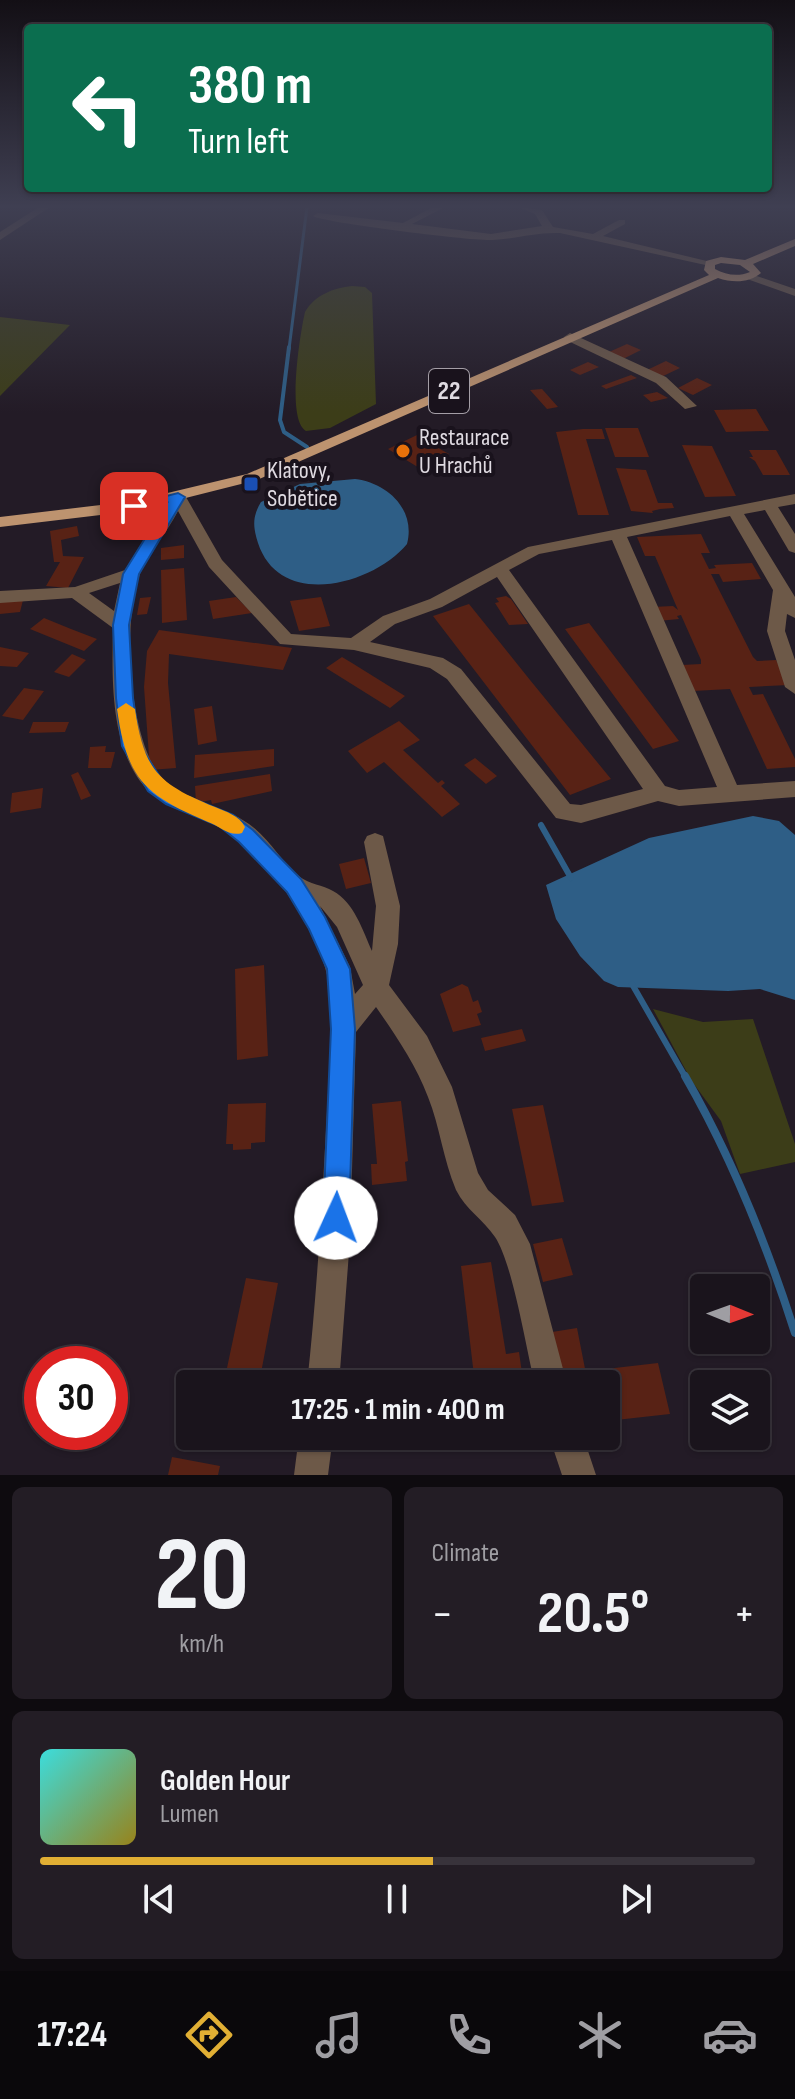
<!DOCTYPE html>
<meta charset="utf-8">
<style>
body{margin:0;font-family:"Sofia Sans Condensed",sans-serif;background:#231d25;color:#f1f3f6;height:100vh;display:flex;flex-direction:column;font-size:30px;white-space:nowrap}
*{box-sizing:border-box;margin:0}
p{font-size:26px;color:#9f9ea3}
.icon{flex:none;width:44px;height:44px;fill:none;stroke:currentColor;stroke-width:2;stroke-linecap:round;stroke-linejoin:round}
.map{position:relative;height:1475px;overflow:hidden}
.panel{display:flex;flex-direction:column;gap:12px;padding:12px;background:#0e0b0f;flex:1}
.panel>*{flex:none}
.top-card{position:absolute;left:24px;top:24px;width:748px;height:168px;border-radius:8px;box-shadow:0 2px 6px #0004,0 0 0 2px #38333b;background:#0b6e4f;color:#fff;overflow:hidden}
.needle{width:52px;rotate:91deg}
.tools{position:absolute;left:690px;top:1274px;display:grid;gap:16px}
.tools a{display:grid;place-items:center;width:80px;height:80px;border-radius:8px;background:#1a141c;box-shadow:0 2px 6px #0004,0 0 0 2px #38333b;font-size:40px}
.speed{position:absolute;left:24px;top:1346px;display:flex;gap:16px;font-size:40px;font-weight:700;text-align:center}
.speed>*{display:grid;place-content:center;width:104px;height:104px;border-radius:50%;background:#1a141c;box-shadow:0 2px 6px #0004,0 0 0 2px #38333b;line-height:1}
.speed .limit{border:12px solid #d22;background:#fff;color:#111}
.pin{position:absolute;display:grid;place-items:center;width:68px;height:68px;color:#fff;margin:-34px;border-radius:16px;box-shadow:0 4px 12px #0006}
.me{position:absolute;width:88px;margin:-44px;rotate:2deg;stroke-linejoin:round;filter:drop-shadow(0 0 6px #0008)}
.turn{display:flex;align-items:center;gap:28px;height:168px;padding:0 32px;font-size:36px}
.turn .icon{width:104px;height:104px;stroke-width:2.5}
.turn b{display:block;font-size:56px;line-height:68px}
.big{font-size:60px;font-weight:700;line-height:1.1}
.panel .card{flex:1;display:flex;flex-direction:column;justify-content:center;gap:12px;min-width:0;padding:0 28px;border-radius:12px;background:#231d25}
.panel .dial{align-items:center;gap:0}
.dial b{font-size:104px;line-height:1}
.song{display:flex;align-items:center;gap:24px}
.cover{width:96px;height:96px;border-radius:12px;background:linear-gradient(135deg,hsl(180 70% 55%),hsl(50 70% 35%))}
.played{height:8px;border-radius:4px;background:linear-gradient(90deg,#e1af34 55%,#38333b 55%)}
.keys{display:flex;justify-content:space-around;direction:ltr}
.heat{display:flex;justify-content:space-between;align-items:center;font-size:44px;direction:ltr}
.panel .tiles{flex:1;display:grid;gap:12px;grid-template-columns:1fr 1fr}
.card:last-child{grid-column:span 2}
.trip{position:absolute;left:176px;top:1370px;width:444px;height:80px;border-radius:8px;background:#1a141c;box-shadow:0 2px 6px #0004,0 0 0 2px #38333b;font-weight:700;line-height:80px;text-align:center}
.menu{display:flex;height:128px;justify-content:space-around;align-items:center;background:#0a080b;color:#9f9ea3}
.menu .icon{width:56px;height:56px}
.menu .selected{color:#e1af34}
.menu b{font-size:36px;color:#f1f3f6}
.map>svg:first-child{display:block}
.green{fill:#3c3d18}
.water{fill:#2e5e86}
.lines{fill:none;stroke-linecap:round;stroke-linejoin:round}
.stream-far3{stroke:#2e5e86;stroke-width:3}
.stream-far2{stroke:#2e5e86;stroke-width:4}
.stream-far1{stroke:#2e5e86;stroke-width:6}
.stream{stroke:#2e5e86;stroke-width:8}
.building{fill:#582215}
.minor{fill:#6d5948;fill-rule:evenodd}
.major{fill:#bd936f;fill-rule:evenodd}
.route{fill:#1a73e8;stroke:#114b97;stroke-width:2}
.slow{fill:#f59e0b}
.food-dot{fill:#e8710a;stroke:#19121c;stroke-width:3}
.transit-dot{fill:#1a4fb4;stroke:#19121c;stroke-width:3}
.labels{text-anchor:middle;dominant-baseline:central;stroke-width:8;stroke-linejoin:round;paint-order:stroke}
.far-poi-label{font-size:24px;fill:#dfdae1;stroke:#19121c;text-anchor:start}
.shield{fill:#19121c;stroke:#a49ea6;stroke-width:2}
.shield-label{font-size:26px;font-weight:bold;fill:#dfdae1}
</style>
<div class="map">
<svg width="795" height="1475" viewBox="0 0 795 1475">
<rect width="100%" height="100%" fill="#231b26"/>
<path class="green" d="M352 286 365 287 372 293 376 404 330 428 306 431C286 420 300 334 305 312 315 295 333 288 352 286Z
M0 317 70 325 0 396Z
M653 1009 703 1022 753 1019 795 1144V1162L740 1174 721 1121 691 1080Z"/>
<path class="water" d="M355 479C388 483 416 510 407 544 373 585 280 610 258 543 253 527 252 517 261 502L300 484Z
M753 816 779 821 795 835V1000L760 989 728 991 618 987 604 981 580 956 556 919 546 885 649 838Z"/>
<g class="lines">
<path class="stream-far3" d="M289 349 307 207"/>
<path class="stream-far2" d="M289 347 280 420 284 432 307 447"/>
<path class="stream-far1" d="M541 825 571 878
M632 984 686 1078"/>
<path class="stream" d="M685 1076C731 1156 767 1245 795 1333"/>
</g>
<path class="building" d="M627 344 641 350 623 359 609 352Z
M666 361 680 368 661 377 647 370Z
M588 362 599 367 580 375 570 370Z
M631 375 637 378 606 389 601 386Z
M697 378 712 385 693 395 678 388Z
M542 389 558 407 547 409 530 390Z
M657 392 668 398 651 402 643 395Z
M756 409 769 431 726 432 714 410Z
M605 428H638L649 457H615Z
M583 429H602L605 439H586L609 515H578L556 432Z
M417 435 431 444 449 454 421 469 388 449Z
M682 445 712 446 736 496 705 497Z
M749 450H776L790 475H763L755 461 749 457H753Z
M616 468 646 470 658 503H672L674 508 660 509 652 511 653 513 631 511Z
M77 526 79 536 61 540 63 556 84 557 68 588 46 586 60 562H54L50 531Z
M701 534 710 553H701L709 569 716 568 714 565 752 563 761 579 723 582 719 574H711L753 657 757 661 776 660 789 685 749 687 753 695 763 694 795 759V767L767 769 730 689 693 691 682 665 701 664V660L681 615 677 616 679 619 658 621 652 607 673 606 678 610 655 556H645L637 537Z
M184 545V558L161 560V548Z
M184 568 187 620 162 623 161 570Z
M506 596 511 599 528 624 509 625 495 603 499 602 496 598Z
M151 597 147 614 137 615 140 598Z
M236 597 252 613 213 619 209 601Z
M321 597 330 626 299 631 290 601Z
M23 600 20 612 0 614V602Z
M469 604 530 680 611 779 570 795 433 616Z
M44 618 71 629 97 639 84 651 30 629Z
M589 623 679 741 653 749 565 629Z
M159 630 292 648 283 670 169 654 168 683 176 768 150 770 144 687 147 651Z
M0 647 29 653 17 667 0 666Z
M72 654 86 660 69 677 54 672Z
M342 657 352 663 405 696 390 708 326 668Z
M24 688 44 691 23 720 2 716Z
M212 706 217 741 198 745 194 709Z
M399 721 420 740 403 750 438 783 442 780 445 783 441 786 460 804 442 817 384 762 367 773 348 751Z
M33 722H69L65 732 29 733Z
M106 746 105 752H115L111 768H88L90 747Z
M274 749V766L194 778 195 755Z
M475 758 497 776 486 784 464 765Z
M78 772 91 796 81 800 71 775Z
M270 774 272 791 212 804 211 800 196 803 195 786Z
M43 788 41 808 10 813 12 793Z
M364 858 371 883 346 889 339 864Z
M264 965 268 1056 237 1060 235 969Z
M462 984 468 987 473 1002 478 1000 482 1012 477 1014 481 1025 453 1032 440 994Z
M522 1029 526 1041 485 1051 481 1038Z
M401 1101 408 1161 405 1162 407 1181 372 1185 371 1164H377L372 1104Z
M266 1103 265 1142 251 1143V1149L233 1150V1144H226L228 1104Z
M543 1105 564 1202 532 1206 512 1109Z
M562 1238 573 1275 543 1282 533 1244Z
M491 1262 506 1354 519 1352 523 1380 510 1384H475L461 1266Z
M246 1278 278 1283 261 1373 227 1368Z
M577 1328 588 1384H562L552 1332Z
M658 1363 670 1414 616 1420 606 1369Z
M172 1457 220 1466 218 1475H168Z"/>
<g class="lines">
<path class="minor" d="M39 207H50L0 240V232Z
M433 207H445L412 224 491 234 542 226 535 214 518 207 542 210 553 227 593 234 619 220H625V224L603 236 715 263 710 266 560 233C536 232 515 239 492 240 472 241 325 223 313 216L318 213 403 223Z
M751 274 795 289V296L747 279 746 277Z
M570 333 666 377 697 406 685 409 656 383 566 340 564 337Z
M178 492 186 497 222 560 291 634 351 638 383 616 430 599 528 547 795 494V504L778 507 795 534V553L789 551 765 510 744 514 795 597V618L787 614 785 631 795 660V694L785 687 767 631 773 590 730 516 627 537 737 785 795 781V797L679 806 658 801 581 823 556 818 447 679 430 668 354 650 280 644 209 567 178 511C167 533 149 551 140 574 122 620 128 742 163 779 186 803 223 805 249 824 270 839 282 863 300 877 309 884 323 885 333 891 354 902 363 931 372 951L376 906 364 842 367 836 375 833 383 836 400 906 398 944 389 985 427 1036 452 1087 478 1173 488 1190 515 1215 530 1244 567 1384H535C526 1349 513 1264 495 1237 483 1219 466 1210 456 1190 443 1159 440 1127 428 1097 415 1063 396 1036 376 1007L356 1032 350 1239 339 1384H307C317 1294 322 1203 327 1112 329 1060 341 1000 319 951 299 904 262 851 217 826 189 811 160 808 140 781 110 739 112 677 113 628L72 598 0 603V591L75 587 125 570 170 497ZM612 540 717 787 679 790 665 786 509 570 539 554ZM497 577 643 789 581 805 570 804 461 669 443 658 370 642 395 624 442 607ZM120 583 114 611 89 593ZM320 906 337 927 363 985 355 994 350 967Z
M299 1436H333L328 1475H294Z
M549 1436H583L596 1475H562Z"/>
<path class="major" d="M795 239V246L753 264 761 273C749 283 733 283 718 278L257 480 134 511 0 527V517L134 501 247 474 709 275 704 270 706 261 721 257 745 260ZM721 263 740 265 750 272C738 277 726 275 715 269V265Z"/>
</g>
<linearGradient id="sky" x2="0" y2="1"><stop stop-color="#130f15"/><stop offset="0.5" stop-color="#3f3f52"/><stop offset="1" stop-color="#3f3f52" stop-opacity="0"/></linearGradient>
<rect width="795" height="413" fill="url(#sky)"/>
<path class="route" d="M178 493 185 497 139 574 129 625 133 698 140 746 162 780 179 793 233 815 253 830 301 879 325 917 350 969 355 1029 349 1218 345 1228 336 1232 327 1228 323 1218 331 1029 327 969 309 929 287 892 239 842 219 826 166 804 148 791 122 746 116 698 113 625 123 574 167 503 134 510 127 506Z"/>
<path class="slow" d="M126 703 135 709C144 770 158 784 215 807 226 812 239 815 245 827L242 833C229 837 220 826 208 822 145 795 127 780 117 709Z"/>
<circle class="food-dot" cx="403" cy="451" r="8"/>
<rect class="transit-dot" x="243" y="476" width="16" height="16" rx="4"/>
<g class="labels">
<g class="far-poi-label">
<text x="419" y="437">Restaurace<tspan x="419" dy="28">U Hrachů</tspan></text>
<text x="267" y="470">Klatovy,<tspan x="267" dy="28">Sobětice</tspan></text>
</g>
<rect class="shield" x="429" y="369" width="40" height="44" rx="6"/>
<g class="shield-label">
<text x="449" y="391">22</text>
</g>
</g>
</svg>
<div class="tools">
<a><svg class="needle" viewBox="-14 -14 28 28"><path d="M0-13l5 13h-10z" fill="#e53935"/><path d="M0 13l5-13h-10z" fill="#9f9ea3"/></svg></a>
<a><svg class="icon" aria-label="layers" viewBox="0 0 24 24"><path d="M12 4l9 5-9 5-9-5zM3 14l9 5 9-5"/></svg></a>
</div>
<div class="speed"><div class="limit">30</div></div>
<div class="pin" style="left:134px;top:506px;background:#d93025"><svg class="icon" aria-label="arrive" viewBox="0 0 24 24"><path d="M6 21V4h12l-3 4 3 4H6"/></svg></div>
<svg class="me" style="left:336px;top:1218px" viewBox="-20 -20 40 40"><circle r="19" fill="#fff"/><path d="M0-13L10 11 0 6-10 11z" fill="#1a73e8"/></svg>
<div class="trip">17:25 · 1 min · 400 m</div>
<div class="top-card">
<div class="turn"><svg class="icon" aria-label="left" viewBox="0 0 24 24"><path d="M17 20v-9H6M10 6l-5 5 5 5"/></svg><div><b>380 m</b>Turn left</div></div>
</div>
</div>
<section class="panel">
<div class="tiles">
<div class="card dial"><b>20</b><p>km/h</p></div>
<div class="card"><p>Climate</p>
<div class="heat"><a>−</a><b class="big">20.5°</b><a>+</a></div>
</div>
<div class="card">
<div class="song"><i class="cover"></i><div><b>Golden Hour</b><p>Lumen</p></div></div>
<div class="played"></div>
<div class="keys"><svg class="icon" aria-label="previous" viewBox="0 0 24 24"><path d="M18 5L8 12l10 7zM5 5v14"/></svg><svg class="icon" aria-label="pause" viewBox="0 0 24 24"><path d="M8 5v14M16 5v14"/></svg><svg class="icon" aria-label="next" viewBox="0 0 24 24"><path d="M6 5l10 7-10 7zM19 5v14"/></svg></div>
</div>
</div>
</section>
<nav class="menu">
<b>17:24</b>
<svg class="icon selected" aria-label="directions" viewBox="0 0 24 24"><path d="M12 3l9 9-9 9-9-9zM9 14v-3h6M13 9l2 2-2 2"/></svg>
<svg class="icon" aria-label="music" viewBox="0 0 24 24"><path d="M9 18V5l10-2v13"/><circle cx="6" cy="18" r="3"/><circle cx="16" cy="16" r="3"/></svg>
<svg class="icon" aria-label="phone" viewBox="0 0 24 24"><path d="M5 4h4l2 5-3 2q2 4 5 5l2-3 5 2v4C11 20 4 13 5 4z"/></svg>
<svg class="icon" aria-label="climate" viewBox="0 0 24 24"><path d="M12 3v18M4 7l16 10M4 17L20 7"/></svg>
<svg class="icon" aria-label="car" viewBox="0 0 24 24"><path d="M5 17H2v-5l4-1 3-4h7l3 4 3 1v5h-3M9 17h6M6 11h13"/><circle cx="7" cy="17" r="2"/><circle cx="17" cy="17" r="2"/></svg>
</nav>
